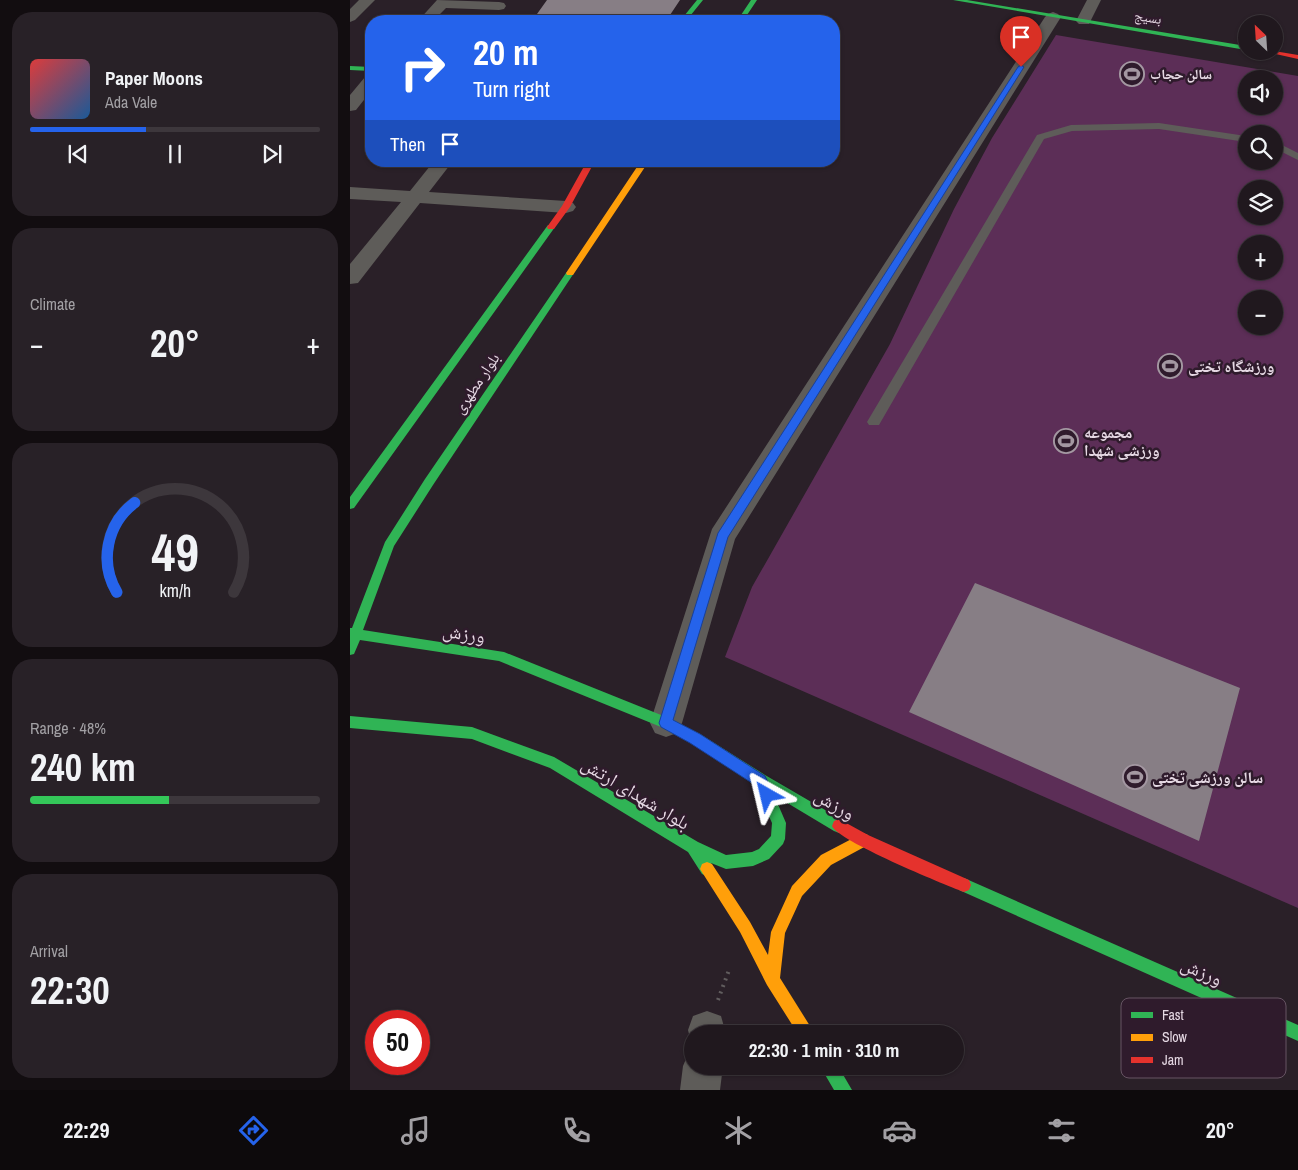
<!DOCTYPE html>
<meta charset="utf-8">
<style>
body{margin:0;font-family:"Archivo Narrow","Noto Naskh Arabic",sans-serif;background:#282127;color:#f1f3f6;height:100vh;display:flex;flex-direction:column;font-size:19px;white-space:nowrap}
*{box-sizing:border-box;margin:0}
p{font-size:16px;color:#a2a0a4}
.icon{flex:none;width:28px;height:28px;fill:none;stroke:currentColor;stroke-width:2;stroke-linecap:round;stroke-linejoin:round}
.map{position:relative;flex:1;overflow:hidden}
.drawer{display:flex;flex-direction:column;gap:12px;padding:12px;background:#120d10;width:350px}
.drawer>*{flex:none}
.banner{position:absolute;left:15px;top:15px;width:475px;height:152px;border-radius:20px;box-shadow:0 1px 4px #0004,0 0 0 1px #3d373c;background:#2563eb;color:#fff;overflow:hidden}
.needle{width:32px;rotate:335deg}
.buttons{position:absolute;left:888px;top:15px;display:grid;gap:10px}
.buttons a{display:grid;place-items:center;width:45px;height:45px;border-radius:50%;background:#20181e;box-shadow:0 1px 4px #0004,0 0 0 1px #3d373c;font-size:25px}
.speed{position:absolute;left:15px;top:1010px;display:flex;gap:10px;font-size:25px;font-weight:700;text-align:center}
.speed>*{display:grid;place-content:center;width:65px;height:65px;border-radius:50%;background:#20181e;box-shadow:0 1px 4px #0004,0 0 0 1px #3d373c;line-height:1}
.speed .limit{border:8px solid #d22;background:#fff;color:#111}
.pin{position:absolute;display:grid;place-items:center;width:42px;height:42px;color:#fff;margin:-51px -21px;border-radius:50% 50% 50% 0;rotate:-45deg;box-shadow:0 0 5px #0007}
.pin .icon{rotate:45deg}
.me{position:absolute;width:55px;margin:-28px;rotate:323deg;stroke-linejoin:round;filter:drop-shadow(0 0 4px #0008)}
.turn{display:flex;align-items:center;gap:18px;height:105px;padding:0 25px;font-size:22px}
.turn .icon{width:65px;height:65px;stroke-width:2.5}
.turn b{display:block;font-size:35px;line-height:42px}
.then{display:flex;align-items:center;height:48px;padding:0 25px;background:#0003;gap:10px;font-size:19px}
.big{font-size:38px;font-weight:800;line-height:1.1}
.drawer .widget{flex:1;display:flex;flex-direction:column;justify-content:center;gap:8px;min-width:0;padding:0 18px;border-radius:20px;background:#282127}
.drawer .dial{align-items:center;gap:0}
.dial svg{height:130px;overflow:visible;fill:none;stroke:#3d373c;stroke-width:7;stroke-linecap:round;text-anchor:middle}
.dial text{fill:#f1f3f6;stroke:none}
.song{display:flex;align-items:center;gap:15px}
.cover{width:60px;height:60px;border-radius:8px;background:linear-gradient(135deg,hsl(0 70% 55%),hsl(210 70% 35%))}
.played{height:5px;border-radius:2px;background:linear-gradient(90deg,#2563eb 40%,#3d373c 40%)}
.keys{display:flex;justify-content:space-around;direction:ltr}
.heat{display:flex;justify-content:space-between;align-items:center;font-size:28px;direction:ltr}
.charge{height:8px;border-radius:4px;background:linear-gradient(90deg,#34c759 48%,#3d373c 0)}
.trip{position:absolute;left:334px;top:1025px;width:280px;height:50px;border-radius:25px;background:#20181e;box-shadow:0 1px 4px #0004,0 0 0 1px #3d373c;font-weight:800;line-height:50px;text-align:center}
.menu{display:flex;height:80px;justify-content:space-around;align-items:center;background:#0d0a0c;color:#a2a0a4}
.menu .icon{width:35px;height:35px}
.menu .selected{color:#2563eb}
.menu b{font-size:22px;color:#f1f3f6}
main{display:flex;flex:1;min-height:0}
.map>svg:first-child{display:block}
.green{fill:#5c2e57;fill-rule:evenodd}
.building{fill:#877e85}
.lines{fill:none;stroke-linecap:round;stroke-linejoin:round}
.path{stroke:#615d5e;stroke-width:4;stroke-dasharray:2 5;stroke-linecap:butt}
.lane{fill:#5e5c59;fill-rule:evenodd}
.street{fill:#5e5c59;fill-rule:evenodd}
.fast{fill:#30b455;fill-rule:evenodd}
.slow{fill:#ff9f0a;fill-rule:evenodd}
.jam{fill:#e5322d;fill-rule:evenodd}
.route{fill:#2563eb;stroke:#184099}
.labels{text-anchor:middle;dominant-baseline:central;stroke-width:5;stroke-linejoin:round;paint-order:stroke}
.far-street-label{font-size:14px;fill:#e6d9e4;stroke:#2f1b2c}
.far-poi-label{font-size:14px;font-weight:bold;fill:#e6d9e4;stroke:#2f1b2c;text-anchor:start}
.poi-label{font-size:16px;font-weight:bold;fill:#e6d9e4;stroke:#2f1b2c;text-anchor:start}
.street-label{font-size:16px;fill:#e6d9e4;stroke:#2f1b2c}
.near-street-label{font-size:19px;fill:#e6d9e4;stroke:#2f1b2c}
.key{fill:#2f1b2c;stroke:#665463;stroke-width:1}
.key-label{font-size:14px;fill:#e6d9e4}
</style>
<main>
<section class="drawer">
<div class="widget">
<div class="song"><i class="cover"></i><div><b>Paper Moons</b><p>Ada Vale</p></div></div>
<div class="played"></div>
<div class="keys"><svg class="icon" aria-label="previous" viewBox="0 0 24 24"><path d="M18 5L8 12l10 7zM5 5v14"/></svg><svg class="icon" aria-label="pause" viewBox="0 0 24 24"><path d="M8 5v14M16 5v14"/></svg><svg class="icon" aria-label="next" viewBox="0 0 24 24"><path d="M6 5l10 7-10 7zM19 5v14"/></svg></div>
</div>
<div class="widget"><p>Climate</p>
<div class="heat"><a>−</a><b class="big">20°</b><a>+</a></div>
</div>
<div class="widget dial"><svg viewBox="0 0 100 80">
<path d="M14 69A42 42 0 1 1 86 69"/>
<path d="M14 69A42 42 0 0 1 25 14" stroke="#2563eb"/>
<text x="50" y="56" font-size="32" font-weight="700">49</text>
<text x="50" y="72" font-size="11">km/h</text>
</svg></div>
<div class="widget"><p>Range · 48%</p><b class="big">240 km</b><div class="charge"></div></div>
<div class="widget"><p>Arrival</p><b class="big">22:30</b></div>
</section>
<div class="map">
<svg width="948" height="1090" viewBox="0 0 948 1090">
<rect width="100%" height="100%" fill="#2a2028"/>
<path class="green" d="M706 35 948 76V908L375 657 402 587 540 344 604 209 642 138ZM896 79H924V106H896ZM896 134H924V161H896ZM896 189H924V216H896ZM896 244H924V271H896ZM896 299H924V326H896Z"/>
<path class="building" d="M197 0H330L316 21H182Z
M625 583 890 688 849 841 559 712Z"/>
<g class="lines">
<path class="path" d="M368 1000 379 970"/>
<path class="lane" d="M809 123 896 136V142L809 129 722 131 694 139 529 425H519L517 422 687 135 721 125Z
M924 141 948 153V160L924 148Z"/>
<path class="street" d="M9 0H25L5 20 0 22V9Z
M87 0 149 2 154 3 156 6 154 9 149 10 96 8 83 21H68Z
M737 0H751L739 24H729L726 21Z
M703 12 708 14 711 17 385 539 332 723 327 733 316 737 305 733 300 723 362 529 695 17 698 14Z
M21 76V91L6 110 0 111V95L15 77Z
M84 161H103L79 192 216 201 223 203 226 207 223 211 216 213 70 203 8 283 0 284V264L51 202 0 199V187L60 191Z
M357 1011 371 1016 376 1034H342V1046L338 1030 343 1016Z
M342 1050V1066H373L370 1090H330L333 1066 339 1052Z"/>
<path class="fast" d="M347 0H353L336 21H330Z
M401 0H407L393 21H387Z
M603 0H617L896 46V50Z
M0 66 21 67V71L0 70Z
M198 225 205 227 4 508 0 509V497Z
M220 270 224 273 83 485 44 546 13 630 154 652 321 719 350 734 415 775 494 821 496 826 494 831 489 833 484 831 424 795 436 823 435 839 433 844 419 859 403 866 376 869 361 863 364 869 362 874 357 876 352 874 338 852 200 768 122 739 0 728V716L122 727 204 757 348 842 376 855 402 852 409 849 421 836 422 823 405 785 340 742 311 727 149 661 10 640 4 654 0 655V628H2L35 542 75 479 216 273Z
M614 878 948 1025V1041L609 890 607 885 609 880Z
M470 1066H488L502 1090H484Z"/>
<path class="slow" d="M291 161H299L223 275H217L216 273Z
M513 833 518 835 520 840 518 845 481 865 452 896 435 933 430 978 465 1034H448L417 985 390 932 350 869 352 864 357 862 362 864 400 922 418 955 421 932 442 886 471 855Z"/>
<path class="jam" d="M912 51H924L948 55V59Z
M237 161H245L220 207 204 229H198L197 227 212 206Z
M489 819 518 835 619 880 621 885 619 890 614 892C593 884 488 841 482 826L484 821Z"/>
</g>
<path class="route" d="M671 65 674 67 378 537 323 720 350 734 415 776 424 795 422 800 417 802 412 800 405 785 340 743 311 727 309 723 368 533 668 67Z"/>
<defs>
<symbol id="stadium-ring" viewBox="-11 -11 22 22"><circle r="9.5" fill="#2f1b2c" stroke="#a498a2" stroke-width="1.5"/><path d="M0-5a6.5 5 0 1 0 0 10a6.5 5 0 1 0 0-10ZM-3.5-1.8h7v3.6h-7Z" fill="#a498a2"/></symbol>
</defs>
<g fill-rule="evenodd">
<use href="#stadium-ring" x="768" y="60" width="28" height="28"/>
<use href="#stadium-ring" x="806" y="352" width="28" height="28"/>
<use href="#stadium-ring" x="702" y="427" width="28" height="28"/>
<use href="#stadium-ring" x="771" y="763" width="28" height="28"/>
</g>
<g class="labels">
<g class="far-street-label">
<text transform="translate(798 17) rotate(9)">بسیج</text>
</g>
<g class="far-poi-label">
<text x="800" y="74">سالن حجاب</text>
</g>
<g class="poi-label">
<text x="838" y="366">ورزشگاه تختی</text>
<text x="734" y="432">مجموعه<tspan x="734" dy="18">ورزشی شهدا</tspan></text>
<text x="802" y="777">سالن ورزشی تختی</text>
</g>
<g class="street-label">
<text transform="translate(126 383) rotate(-56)">بلوار مطهری</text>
</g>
<g class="near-street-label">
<text transform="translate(114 633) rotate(9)">ورزش</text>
<text transform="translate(286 793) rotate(31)">بلوار شهدای ارتش</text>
<text transform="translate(485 804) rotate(30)">ورزش</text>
<text transform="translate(852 971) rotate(24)">ورزش</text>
</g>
</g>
<rect x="771" y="998" width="165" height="80" rx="8" class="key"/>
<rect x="781" y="1012" width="22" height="6" fill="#30b455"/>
<rect x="781" y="1034" width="22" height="7" fill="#ff9f0a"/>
<rect x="781" y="1057" width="22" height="6" fill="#e5322d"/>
<g class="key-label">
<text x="812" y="1020">Fast</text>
<text x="812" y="1042">Slow</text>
<text x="812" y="1065">Jam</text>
</g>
</svg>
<div class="buttons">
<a><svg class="needle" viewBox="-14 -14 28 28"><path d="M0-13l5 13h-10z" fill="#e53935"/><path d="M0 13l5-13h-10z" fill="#a2a0a4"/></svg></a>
<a><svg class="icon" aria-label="sound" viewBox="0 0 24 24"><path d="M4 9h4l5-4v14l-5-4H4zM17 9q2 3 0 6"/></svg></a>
<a><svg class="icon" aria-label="search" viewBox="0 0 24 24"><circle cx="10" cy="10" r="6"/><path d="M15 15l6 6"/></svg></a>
<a><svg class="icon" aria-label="layers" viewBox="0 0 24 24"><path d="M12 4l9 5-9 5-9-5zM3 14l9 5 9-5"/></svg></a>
<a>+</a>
<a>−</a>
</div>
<div class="speed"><div class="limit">50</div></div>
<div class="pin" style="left:671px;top:67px;background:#d93025"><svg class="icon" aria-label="arrive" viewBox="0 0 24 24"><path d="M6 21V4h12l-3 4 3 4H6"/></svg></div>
<svg class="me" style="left:417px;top:795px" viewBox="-20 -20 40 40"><path d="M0-17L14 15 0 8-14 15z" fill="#2563eb" stroke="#fff" stroke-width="4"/></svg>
<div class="trip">22:30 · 1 min · 310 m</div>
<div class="banner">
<div class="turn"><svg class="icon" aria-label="right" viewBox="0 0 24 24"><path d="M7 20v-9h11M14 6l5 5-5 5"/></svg><div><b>20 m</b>Turn right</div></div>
<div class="then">Then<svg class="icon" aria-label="arrive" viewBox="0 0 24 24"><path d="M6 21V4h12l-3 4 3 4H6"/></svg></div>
</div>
</div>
</main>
<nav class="menu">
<b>22:29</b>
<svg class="icon selected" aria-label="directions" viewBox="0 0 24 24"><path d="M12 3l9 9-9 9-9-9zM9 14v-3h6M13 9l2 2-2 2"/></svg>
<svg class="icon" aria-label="music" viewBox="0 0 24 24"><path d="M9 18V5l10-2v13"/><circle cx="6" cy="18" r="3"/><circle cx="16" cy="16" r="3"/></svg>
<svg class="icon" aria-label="phone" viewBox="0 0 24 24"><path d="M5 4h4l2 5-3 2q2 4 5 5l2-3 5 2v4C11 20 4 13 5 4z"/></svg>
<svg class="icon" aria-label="climate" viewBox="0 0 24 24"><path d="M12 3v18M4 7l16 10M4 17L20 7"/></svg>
<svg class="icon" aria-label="car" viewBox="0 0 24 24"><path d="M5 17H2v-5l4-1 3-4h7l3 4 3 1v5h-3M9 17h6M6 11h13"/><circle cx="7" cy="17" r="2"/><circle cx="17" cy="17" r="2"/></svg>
<svg class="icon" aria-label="filters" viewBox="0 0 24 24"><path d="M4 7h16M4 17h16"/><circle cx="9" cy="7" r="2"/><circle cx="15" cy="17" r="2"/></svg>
<b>20°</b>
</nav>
